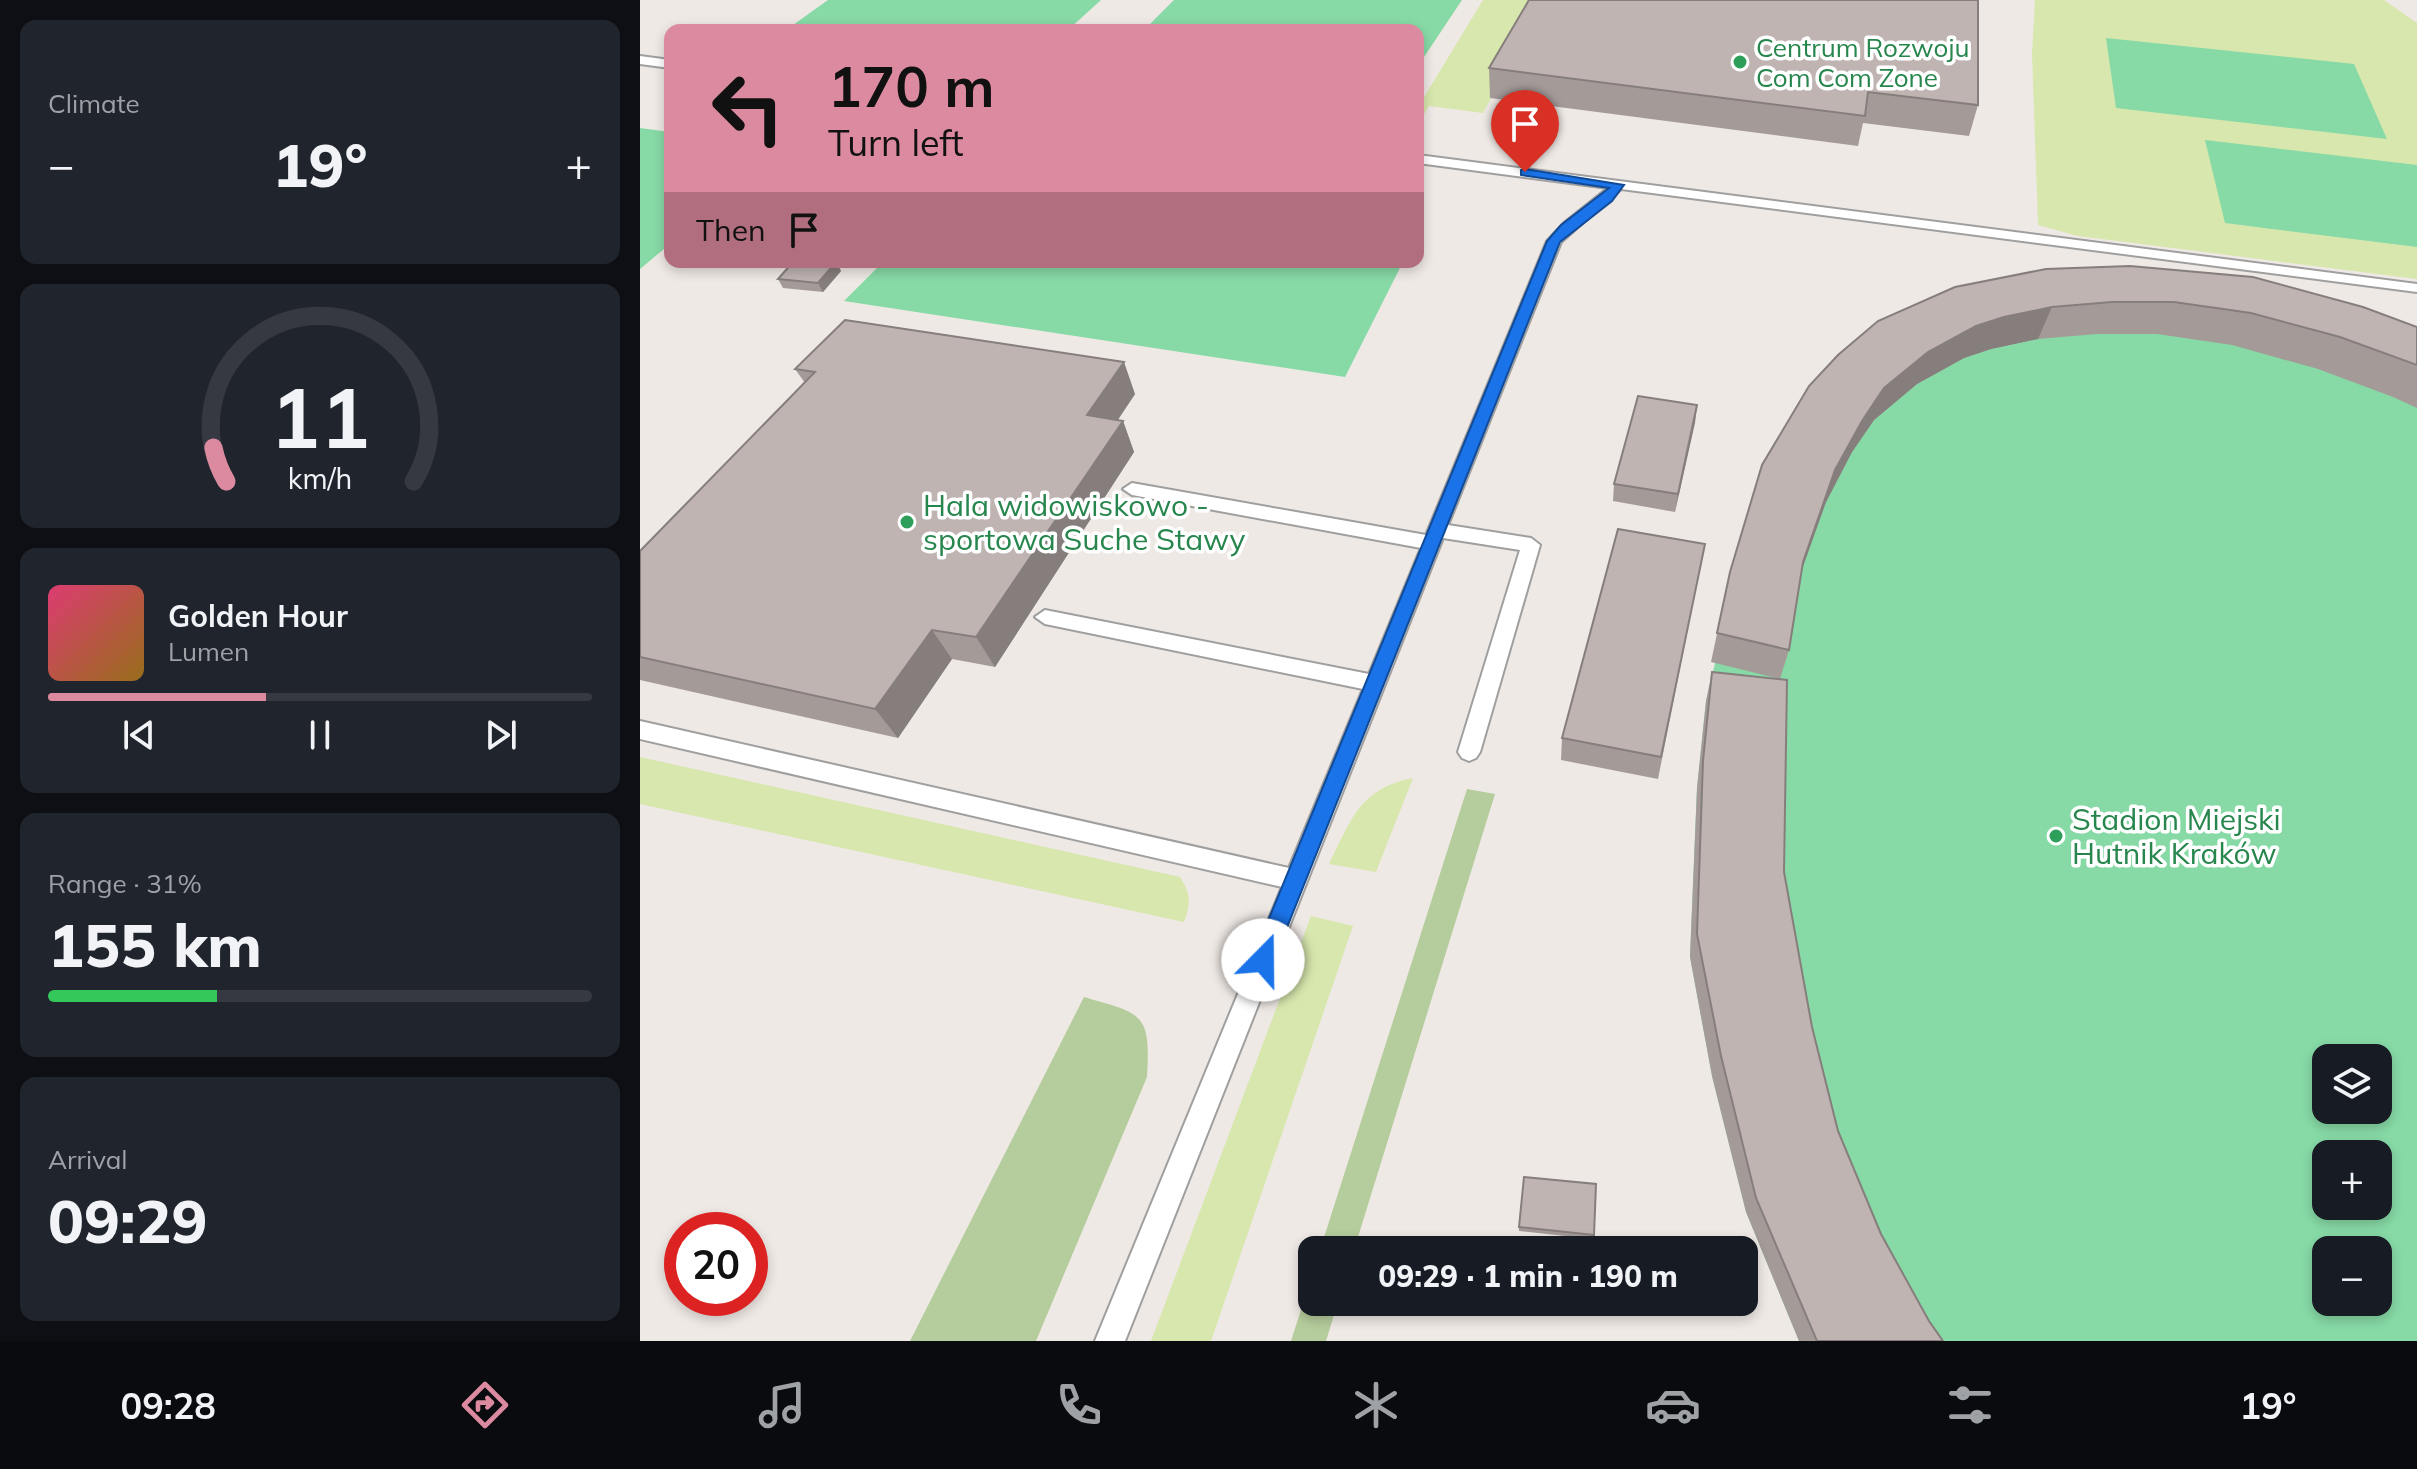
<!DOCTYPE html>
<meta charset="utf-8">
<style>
body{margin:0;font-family:Mulish,sans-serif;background:#20242c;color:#f1f3f6;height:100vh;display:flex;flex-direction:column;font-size:30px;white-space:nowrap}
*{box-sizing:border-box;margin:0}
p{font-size:26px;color:#9ea1a6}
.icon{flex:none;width:44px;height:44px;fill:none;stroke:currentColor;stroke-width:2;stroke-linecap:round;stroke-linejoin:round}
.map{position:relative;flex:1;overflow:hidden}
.panel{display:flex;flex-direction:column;gap:20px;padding:20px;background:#0d0f14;width:640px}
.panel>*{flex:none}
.guide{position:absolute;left:24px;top:24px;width:760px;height:244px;border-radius:16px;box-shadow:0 4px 12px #0003;background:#dc8a9f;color:#111;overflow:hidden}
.fabs{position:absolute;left:1672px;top:1044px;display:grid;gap:16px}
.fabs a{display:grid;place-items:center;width:80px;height:80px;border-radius:16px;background:#171b24;box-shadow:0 4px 12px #0003;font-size:40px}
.speed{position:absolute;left:24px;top:1212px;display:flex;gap:16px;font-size:40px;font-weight:700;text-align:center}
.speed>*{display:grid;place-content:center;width:104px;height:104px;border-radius:50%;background:#171b24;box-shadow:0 4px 12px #0003;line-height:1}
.speed .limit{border:12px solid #d22;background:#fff;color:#111}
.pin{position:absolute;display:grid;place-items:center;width:68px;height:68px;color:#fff;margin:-82px -34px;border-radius:50% 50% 50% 0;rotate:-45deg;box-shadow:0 0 8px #0007}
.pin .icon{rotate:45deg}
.me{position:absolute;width:88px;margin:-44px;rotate:22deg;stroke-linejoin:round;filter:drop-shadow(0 0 6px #0008)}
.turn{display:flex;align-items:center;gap:28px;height:168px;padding:0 32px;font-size:36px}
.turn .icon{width:104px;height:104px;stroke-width:2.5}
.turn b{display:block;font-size:56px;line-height:68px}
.then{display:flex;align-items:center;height:76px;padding:0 32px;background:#0003;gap:16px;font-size:30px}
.big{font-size:60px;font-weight:800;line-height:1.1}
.panel .card{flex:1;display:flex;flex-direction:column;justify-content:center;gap:12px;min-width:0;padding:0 28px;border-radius:16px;background:#20242c}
.panel .dial{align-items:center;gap:0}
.dial svg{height:208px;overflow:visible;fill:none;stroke:#363941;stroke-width:7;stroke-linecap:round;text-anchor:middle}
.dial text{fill:#f1f3f6;stroke:none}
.song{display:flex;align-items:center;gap:24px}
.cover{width:96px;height:96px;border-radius:12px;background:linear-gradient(135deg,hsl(340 70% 55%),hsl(40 70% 35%))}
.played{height:8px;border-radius:4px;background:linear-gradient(90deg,#dc8a9f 40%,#363941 40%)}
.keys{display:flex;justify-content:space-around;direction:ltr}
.heat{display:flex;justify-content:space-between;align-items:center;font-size:44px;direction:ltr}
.charge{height:12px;border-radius:6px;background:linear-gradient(90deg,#34c759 31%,#363941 0)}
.trip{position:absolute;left:658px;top:1236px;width:460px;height:80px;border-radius:16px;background:#171b24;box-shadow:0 4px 12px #0003;font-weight:800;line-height:80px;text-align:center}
.tab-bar{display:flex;height:128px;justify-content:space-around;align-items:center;background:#090b0e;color:#9ea1a6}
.tab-bar .icon{width:56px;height:56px}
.tab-bar .active{color:#dc8a9f}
.tab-bar b{font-size:36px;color:#f1f3f6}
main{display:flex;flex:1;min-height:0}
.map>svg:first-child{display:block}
.grass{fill:#d7e7ad}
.forest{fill:#b5cc9c}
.pitch{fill:#87daa6;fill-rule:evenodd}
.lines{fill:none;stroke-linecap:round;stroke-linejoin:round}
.lane-casing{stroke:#9f9f9f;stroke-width:4}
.lane{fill:#fff;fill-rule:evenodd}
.wall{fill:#a49b99}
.shaded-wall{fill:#867e7d}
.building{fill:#bfb4b2;stroke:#867e7d;stroke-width:2}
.route{fill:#1a73e8;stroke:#114b97;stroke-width:2}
.leisure-dot{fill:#2e9e5b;stroke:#fff;stroke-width:3}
.labels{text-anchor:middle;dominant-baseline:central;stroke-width:7;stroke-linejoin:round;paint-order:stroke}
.far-leisure-label{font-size:26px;fill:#27864d;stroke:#fff;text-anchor:start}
.leisure-label{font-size:30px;fill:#27864d;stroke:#fff;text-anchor:start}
</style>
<main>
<section class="panel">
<div class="card"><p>Climate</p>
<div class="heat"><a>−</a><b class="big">19°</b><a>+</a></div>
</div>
<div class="card dial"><svg viewBox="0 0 100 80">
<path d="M14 69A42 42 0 1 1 86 69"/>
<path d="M14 69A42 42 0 0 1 9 56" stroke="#dc8a9f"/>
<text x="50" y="56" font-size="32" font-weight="700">11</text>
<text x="50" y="72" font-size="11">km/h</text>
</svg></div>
<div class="card">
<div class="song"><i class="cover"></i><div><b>Golden Hour</b><p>Lumen</p></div></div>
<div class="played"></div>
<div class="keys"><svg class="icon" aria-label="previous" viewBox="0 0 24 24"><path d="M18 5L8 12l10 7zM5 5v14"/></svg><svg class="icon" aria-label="pause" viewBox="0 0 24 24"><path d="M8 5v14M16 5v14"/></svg><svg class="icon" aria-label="next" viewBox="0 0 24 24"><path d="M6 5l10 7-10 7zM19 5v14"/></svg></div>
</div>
<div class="card"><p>Range · 31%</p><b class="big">155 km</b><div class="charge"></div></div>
<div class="card"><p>Arrival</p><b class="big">09:29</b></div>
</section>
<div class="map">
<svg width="1777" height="1341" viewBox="0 0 1777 1341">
<rect width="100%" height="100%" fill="#efe9e5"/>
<path class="grass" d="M843 0H906L843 113 789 106 778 124V107Z
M1395 0H1744L1777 23V279L1438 236 1398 225 1392 54Z
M0 757 540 877C551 894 551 904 544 922L0 804Z
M773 778 736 872 689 864C711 820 720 788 773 778Z
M671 916 713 926 571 1341H511Z"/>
<path class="forest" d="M827 789 855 794 714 1250H680Z
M444 997C502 1014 511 1012 507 1077L396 1341H270Z
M672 1275V1302H698L686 1341H651Z"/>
<path class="pitch" d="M188 0H461L428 30H146Z
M534 0H822L778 66V30H504Z
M1466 38 1714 64 1747 139 1476 108Z
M0 128 30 132V244L0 269Z
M1565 140 1777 165V247L1585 223Z
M243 262H763L705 377 204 301Z
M1393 301 1777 369V1341H1159L1106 1212 1072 1076 1050 957 1057 788 1066 701 1115 496ZM1686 1058H1738V1110H1686ZM1686 1154H1738V1206H1686ZM1686 1250H1738V1302H1686Z"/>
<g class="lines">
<defs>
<path id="lane" d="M0 56 30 60V68L0 64Z
M778 155 1777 284V292L981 189 921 242 808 525 891 538 900 545 840 752 836 758 829 761 822 758 818 752 880 550 803 538 485 1341H455L642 887 0 739V721L649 868 723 689 405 624 395 617 405 610 729 674 781 548 492 495 483 489 492 483 786 535 907 241 924 223 968 188 778 163Z"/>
</defs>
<use href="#lane" class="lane-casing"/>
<use href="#lane" class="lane"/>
</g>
<path class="wall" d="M889 0 1338 105 1329 136 1223 123 1218 146 850 98 849 68Z
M196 262 201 271 183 292 143 288 138 279Z
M1406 269 1777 327V408L1753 397 1678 369 1592 345 1517 334H1457L1398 339 1351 349 1324 358 1277 384 1234 420 1212 452 1186 502 1161 571 1149 650 1140 679 1071 662 1090 572 1122 465Z
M155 369 495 394 478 420 483 421 494 452 355 667 312 659 258 738 0 680V551L165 383Z
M1057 405 1035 512 973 501 974 484Z
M1060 568 1018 779 921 760 922 738Z
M1072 672 1144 872 1172 1027 1198 1131 1241 1234 1289 1321 1303 1341H1159L1106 1212 1072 1076 1050 957 1057 788 1066 701Z
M879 1227 954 1235 953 1239 879 1231Z"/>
<path class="shaded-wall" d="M196 262 201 271 183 292 178 283Z
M1412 307 1398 339 1351 349 1324 358 1277 384 1234 420 1212 452 1186 502 1154 592 1163 562 1195 470 1222 421 1244 388 1288 352 1336 326 1364 317Z
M484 362 495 394 460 446 447 415Z
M1057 405 1055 423 1035 512 1038 494Z
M483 421 494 452 355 667 336 637Z
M292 630 312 659 258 738 235 709Z"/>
<path class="building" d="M889 0H1338V105L1228 92 1225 116 849 68Z
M153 262H196L178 283 138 279Z
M1490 266 1613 277 1723 307 1777 327V365L1700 337 1611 313 1534 302H1472L1412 307 1364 317 1336 326 1288 352 1244 388 1222 421 1195 470 1163 562 1149 650 1077 633 1090 572 1122 465 1169 386 1198 355 1238 321 1315 287 1406 269Z
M205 320 484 362 447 415 483 421 336 637 292 630 235 709 0 657V551L175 372 155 369Z
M998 396 1057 405 1038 494 974 484Z
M978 529 1065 544 1021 757 922 738Z
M1072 672 1147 680 1144 872 1172 1027 1198 1131 1241 1234 1289 1321 1303 1341H1177L1116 1198 1081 1056 1057 934 1063 761Z
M884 1177 956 1184 954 1235 879 1227Z"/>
<path class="route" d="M885 169 984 185 972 201 920 242 634 960 631 967 623 970 616 967 612 960 907 241 921 225 969 188 881 175V170Z"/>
<g class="leisure-dot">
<circle cx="1100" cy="62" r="8"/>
<circle cx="267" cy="522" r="8"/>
<circle cx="1416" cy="836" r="8"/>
</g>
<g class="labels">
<g class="far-leisure-label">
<text x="1116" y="47">Centrum Rozwoju<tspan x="1116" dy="30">Com Com Zone</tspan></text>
</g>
<g class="leisure-label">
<text x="283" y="505">Hala widowiskowo -<tspan x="283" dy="34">sportowa Suche Stawy</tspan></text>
<text x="1432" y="819">Stadion Miejski<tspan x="1432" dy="34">Hutnik Kraków</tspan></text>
</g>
</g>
</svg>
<div class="fabs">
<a><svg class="icon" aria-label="layers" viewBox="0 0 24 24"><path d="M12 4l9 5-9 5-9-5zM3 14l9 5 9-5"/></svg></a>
<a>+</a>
<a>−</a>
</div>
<div class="speed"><div class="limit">20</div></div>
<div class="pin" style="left:885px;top:172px;background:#d93025"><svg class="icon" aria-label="arrive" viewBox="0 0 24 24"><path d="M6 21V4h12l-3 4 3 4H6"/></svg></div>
<svg class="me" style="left:623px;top:960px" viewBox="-20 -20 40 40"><circle r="19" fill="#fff"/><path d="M0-13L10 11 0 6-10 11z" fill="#1a73e8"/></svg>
<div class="trip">09:29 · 1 min · 190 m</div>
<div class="guide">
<div class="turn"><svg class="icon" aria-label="left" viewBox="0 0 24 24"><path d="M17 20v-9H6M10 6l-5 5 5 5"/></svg><div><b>170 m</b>Turn left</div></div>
<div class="then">Then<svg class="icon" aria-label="arrive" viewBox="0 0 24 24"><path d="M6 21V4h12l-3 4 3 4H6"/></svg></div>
</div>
</div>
</main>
<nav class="tab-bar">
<b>09:28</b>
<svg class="icon active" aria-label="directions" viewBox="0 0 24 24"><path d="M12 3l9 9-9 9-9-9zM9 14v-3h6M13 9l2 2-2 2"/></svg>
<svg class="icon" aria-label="music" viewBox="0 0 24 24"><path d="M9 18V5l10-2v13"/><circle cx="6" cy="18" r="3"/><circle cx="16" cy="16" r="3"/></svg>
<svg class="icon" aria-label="phone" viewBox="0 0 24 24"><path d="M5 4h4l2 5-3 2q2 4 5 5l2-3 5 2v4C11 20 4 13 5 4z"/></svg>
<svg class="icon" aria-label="climate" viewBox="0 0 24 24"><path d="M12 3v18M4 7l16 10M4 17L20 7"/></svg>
<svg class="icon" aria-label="car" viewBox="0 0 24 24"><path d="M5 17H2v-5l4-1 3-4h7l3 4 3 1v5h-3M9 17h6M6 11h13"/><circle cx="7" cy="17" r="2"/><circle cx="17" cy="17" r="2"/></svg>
<svg class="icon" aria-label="filters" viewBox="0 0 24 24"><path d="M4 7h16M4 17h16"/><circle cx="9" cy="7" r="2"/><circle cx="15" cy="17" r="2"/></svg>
<b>19°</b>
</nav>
